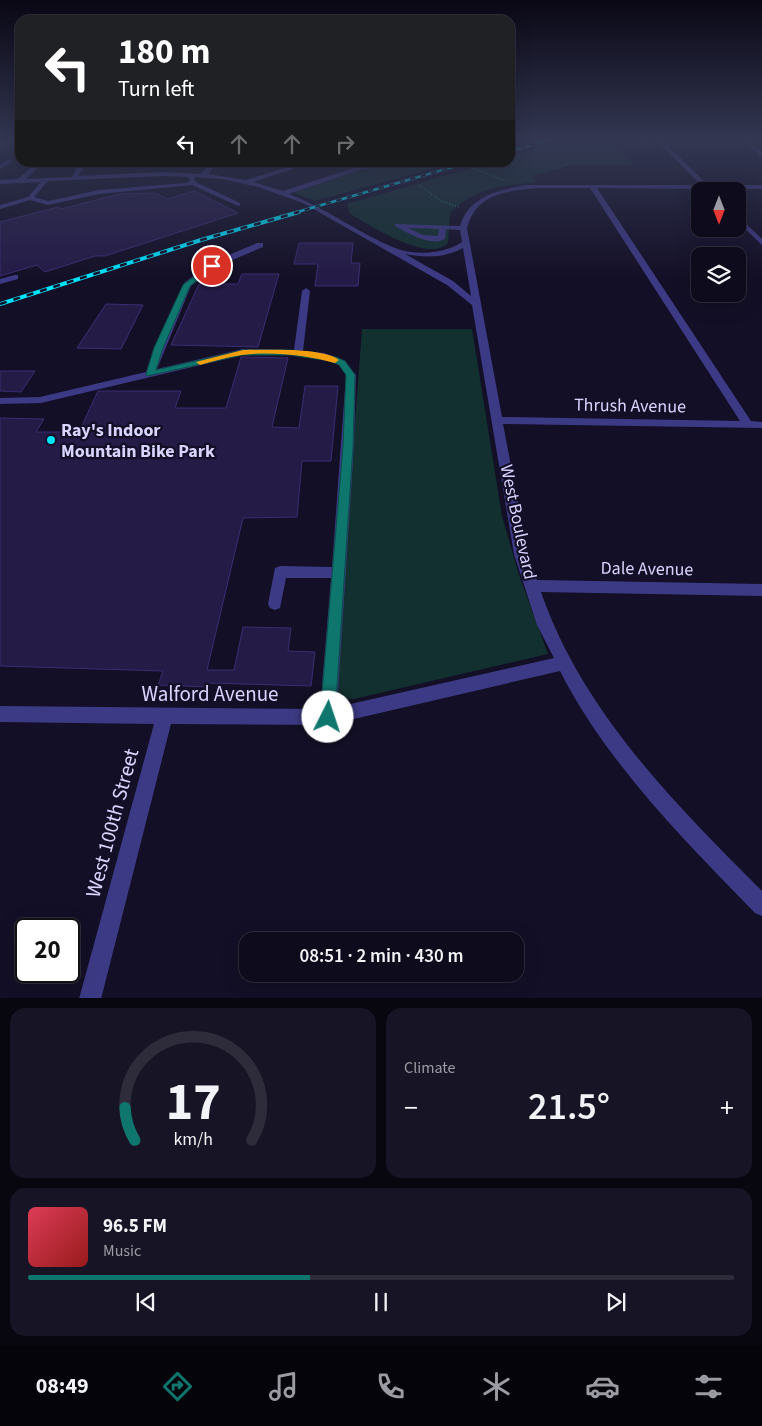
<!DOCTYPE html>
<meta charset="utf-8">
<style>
body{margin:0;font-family:"Source Sans 3",sans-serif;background:#171425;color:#f1f3f6;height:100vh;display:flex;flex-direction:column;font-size:19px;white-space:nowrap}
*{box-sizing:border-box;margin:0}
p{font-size:16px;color:#9b9ba3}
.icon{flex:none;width:28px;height:28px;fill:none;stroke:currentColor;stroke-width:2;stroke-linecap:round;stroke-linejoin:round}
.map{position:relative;height:998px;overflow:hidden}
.details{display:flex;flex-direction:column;gap:10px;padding:10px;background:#08060f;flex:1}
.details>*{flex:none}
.guide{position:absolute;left:15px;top:15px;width:500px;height:152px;border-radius:15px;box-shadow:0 5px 20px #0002,0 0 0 1px #2e2b3b;background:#202124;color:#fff;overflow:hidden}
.needle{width:32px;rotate:180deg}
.controls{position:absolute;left:691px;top:182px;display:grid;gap:10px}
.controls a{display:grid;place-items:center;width:55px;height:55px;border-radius:10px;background:#0e0b1c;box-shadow:0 5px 20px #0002,0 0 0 1px #2e2b3b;font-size:25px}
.speed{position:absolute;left:15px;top:918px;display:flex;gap:10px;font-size:25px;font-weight:700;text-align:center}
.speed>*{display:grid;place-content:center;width:65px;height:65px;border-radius:50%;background:#0e0b1c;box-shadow:0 5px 20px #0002,0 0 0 1px #2e2b3b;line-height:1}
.speed .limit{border:2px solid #111;border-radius:8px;background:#fff;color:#111}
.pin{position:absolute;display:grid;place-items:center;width:42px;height:42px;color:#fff;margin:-21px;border:2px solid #fff;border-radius:50%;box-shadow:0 1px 5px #0007}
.me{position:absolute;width:55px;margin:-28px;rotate:4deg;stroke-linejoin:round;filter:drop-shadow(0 0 4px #0008)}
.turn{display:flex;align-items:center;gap:18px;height:105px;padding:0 20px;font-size:22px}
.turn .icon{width:65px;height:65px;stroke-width:2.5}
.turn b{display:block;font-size:35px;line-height:42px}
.lanes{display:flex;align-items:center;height:48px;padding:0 20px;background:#0003;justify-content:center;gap:25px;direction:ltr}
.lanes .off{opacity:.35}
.big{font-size:38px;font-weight:600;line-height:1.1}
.details .tile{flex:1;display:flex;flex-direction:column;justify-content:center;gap:8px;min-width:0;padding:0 18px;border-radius:15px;background:#171425}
.details .dial{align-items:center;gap:0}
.dial svg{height:130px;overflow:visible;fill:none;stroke:#2e2b3b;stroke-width:7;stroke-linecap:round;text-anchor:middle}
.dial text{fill:#f1f3f6;stroke:none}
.song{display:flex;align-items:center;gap:15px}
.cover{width:60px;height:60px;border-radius:8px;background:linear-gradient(135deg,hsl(350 70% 55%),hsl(0 70% 35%))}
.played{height:5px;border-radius:2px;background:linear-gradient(90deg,#0f766e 40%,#2e2b3b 40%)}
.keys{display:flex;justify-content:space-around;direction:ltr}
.heat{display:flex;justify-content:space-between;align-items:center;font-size:28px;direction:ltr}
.details .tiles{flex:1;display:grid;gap:10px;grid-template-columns:1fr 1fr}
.tile:last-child{grid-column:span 2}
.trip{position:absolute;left:239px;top:932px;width:285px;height:50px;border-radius:15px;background:#0e0b1c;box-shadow:0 5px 20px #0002,0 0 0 1px #2e2b3b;font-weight:600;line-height:50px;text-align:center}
.menu{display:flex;height:80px;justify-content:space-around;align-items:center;background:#06040b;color:#9b9ba3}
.menu .icon{width:35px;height:35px}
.menu .active{color:#0f766e}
.menu b{font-size:22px;color:#f1f3f6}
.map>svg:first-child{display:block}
.green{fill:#12302f}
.building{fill:#241b47;stroke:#3b2d73}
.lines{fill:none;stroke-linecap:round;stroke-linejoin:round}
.path{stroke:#2fb8b0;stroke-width:1;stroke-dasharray:1 2;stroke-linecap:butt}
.minor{fill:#3d3a85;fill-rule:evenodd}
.rail-far1-casing{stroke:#00e5ff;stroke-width:2.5}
.rail-casing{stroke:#00e5ff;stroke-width:4}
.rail-far1{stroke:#130f26;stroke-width:2;stroke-dasharray:5.5;stroke-linecap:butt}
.rail{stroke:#130f26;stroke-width:2.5;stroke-dasharray:7;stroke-linecap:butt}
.route{fill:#0f766e;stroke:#0a4d48}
.slow{fill:#f59e0b}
.poi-dot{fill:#00e5ff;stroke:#130f26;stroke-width:2}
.labels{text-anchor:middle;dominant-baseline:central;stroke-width:4.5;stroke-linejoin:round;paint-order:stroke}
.street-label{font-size:18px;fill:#d9d4ff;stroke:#130f26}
.poi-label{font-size:18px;font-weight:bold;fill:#d9d4ff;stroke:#130f26;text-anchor:start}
.near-street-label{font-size:21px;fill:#d9d4ff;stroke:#130f26}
</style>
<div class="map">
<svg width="762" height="999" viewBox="0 0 762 999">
<rect width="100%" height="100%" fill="#130f26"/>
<path class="green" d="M566 140H605L614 143 634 165H572L532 176 537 182C501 187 477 186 450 213L448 243C428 264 370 225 350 214L347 204 488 163 510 162V156Z
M413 163H453L315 201 294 193 360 170Z
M362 329H472L502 516 519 575 548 654 354 699H334Z"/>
<path class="building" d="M194 191 238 213 105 256H95L45 272 37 265 0 276V222L58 207 61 209 120 194 155 193 167 199Z
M299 243H353L351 263H360L358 286H315L318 264H294Z
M242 274H279L258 347 171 345 199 284H238Z
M106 304 143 305 121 349 77 348Z
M241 357 288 358 272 427 299 428 305 386H338L331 461H302L297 517 243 518 207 670H234L243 627 291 628 288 651 315 652 311 686 209 683 208 687 158 685 163 671 0 666V418L44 419 36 432H79L98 391H181L175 408H226Z
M0 371H35L21 392 0 391Z"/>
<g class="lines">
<path class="path" d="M473 168 505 181
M419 185 441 201 459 207"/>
<path class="minor" d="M19 140 11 145H0V141Z
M647 140H654L640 146 637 144Z
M656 140H662L708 185H762V189H712L709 191 705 189 597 188 751 421 762 422V428L503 424 528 554 537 580 762 584V596L541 592C582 711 675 804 762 891V916L755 913C684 840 606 762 560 671L328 725 171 724 101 999H79L154 724 0 722V706L320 709 331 578H286L280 608 275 610 270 608 268 604 275 568 280 566 332 567 346 375 339 365 322 359 290 355H243L41 403 0 404V398L40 397 146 372 154 348 184 283 210 263 257 243H263V247L216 267 191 286 157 369 243 349 294 350 302 291 306 288 310 291 303 351 324 353 345 361 356 375 354 445 337 707 554 658 537 625 514 554 472 305 447 285 303 203 258 187 222 179 194 177 196 182 240 203V205L238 206 192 185 99 194 48 205 30 200 0 209V205L28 197 41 182 0 184V180L18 179 37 162H44L26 179 72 177 81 162H87L78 176 164 172 201 174 211 162H218L208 174 246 180 288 167 290 162H296L293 169 253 182 283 191 359 166 388 162H409L360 170 289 194C326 208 358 233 395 248 414 256 445 254 462 242L460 230 446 229 445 239C432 247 407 233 395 226V224L460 226C469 196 498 190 526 185H701ZM164 176 188 177 190 181 186 183 99 190 48 201 34 197 48 181ZM537 188H590L740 421 502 417 467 228C476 194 506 191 537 188ZM408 228 439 229 438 236 423 235ZM463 248 471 296 453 281 405 254C425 258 445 258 463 248Z
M740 140H746L762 152V157Z
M8 160 13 161 0 169V165Z
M738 216 762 239V245L738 222Z
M15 275H18V279L0 284V279Z"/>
<defs>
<path id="rail-far1" d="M510 151 551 140
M294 213 470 162"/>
<path id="rail" d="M0 304 201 240 299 212"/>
</defs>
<use href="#rail-far1" class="rail-far1-casing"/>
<use href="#rail" class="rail-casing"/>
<use href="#rail-far1" class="rail-far1"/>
<use href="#rail" class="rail"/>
</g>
<linearGradient id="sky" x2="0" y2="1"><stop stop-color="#0a0815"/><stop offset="0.5" stop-color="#333752"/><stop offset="1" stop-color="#333752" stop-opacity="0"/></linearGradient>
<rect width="762" height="280" fill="url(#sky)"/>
<path class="route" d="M212 263 215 264V267L190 286 163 348 156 370 243 350H290L336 357 345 361 355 375 353 446 335 717 333 722 328 724 322 722 320 717 343 446 346 375 339 365 331 361 290 355H243L147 376 146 374 154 348 183 285Z"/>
<path class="slow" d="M243 350C265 350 324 347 339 360L335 363C306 355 272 351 242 355 228 357 214 361 200 365L196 362Z"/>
<circle class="poi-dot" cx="51" cy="440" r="5"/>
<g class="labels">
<g class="street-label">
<text transform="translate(630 406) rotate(1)">Thrush Avenue</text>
<text transform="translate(518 522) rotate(78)">West Boulevard</text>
<text transform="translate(647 569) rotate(1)">Dale Avenue</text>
</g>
<g class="poi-label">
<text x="61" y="430">Ray's Indoor<tspan x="61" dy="21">Mountain Bike Park</tspan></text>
</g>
<g class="near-street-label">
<text x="210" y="694">Walford Avenue</text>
<text transform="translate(112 823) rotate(-75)">West 100th Street</text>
</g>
</g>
</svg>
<div class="controls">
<a><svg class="needle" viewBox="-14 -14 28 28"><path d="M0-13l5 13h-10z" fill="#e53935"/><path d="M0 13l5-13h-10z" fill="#9b9ba3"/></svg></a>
<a><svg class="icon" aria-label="layers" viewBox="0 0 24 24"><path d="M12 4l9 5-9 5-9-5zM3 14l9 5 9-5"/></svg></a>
</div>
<div class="speed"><div class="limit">20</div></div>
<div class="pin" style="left:212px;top:266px;background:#d93025"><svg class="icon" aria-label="arrive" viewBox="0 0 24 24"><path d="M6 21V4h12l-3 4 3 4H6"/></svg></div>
<svg class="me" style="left:328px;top:717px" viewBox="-20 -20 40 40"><circle r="19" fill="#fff"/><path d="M0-13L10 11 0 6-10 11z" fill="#0f766e"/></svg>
<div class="trip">08:51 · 2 min · 430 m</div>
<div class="guide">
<div class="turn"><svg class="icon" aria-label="left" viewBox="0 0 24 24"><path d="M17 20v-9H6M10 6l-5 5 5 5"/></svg><div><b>180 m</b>Turn left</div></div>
<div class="lanes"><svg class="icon" aria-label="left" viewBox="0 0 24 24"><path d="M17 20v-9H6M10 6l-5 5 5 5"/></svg><svg class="icon off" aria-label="ahead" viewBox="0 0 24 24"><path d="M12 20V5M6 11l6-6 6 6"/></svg><svg class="icon off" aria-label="ahead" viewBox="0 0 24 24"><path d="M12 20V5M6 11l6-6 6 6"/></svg><svg class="icon off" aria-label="right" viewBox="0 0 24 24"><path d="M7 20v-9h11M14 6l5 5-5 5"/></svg></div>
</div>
</div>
<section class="details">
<div class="tiles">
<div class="tile dial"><svg viewBox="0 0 100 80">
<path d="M14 69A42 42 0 1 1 86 69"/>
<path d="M14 69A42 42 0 0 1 8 49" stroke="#0f766e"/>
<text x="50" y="56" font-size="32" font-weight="700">17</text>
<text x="50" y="72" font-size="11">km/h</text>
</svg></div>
<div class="tile"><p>Climate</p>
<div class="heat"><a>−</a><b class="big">21.5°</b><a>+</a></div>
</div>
<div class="tile">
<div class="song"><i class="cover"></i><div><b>96.5 FM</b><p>Music</p></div></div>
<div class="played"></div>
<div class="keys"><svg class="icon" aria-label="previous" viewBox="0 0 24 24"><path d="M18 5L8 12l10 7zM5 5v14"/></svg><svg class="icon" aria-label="pause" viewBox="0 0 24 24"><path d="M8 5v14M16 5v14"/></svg><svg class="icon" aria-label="next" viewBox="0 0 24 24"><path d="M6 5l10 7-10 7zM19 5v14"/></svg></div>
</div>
</div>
</section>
<nav class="menu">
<b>08:49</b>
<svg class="icon active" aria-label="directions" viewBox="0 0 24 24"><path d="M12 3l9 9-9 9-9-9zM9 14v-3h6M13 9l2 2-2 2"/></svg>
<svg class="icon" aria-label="music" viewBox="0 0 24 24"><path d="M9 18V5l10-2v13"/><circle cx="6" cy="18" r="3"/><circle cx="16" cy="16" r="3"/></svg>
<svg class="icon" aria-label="phone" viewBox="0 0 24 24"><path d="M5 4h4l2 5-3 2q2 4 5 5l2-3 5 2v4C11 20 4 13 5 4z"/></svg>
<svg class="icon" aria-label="climate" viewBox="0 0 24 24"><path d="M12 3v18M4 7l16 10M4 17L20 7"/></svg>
<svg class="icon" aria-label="car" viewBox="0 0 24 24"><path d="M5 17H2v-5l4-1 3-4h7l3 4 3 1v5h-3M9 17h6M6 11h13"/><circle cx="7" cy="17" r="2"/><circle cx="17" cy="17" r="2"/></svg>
<svg class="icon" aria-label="filters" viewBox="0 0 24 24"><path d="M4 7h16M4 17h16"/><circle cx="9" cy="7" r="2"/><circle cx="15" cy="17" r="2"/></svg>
</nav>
